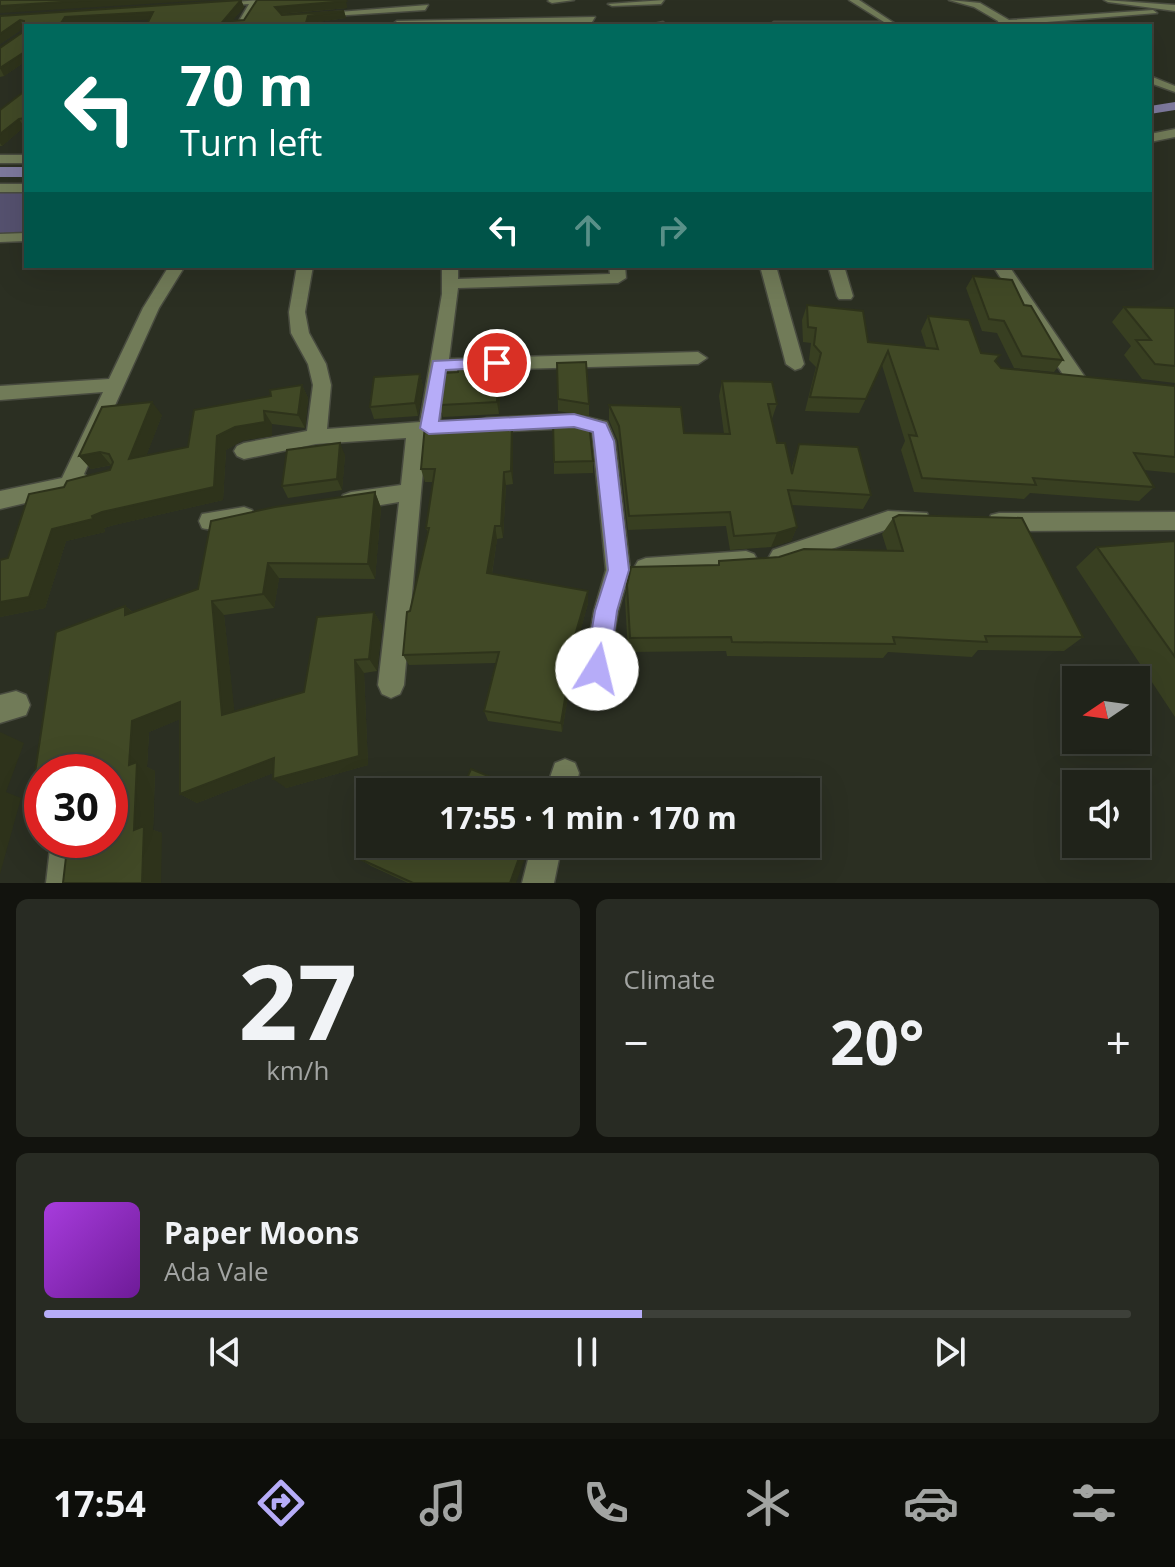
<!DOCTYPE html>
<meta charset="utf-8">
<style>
body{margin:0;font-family:"Open Sans",sans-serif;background:#282b23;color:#f1f3f6;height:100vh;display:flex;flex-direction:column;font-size:30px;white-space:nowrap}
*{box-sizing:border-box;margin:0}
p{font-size:26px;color:#a2a4a2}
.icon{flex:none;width:44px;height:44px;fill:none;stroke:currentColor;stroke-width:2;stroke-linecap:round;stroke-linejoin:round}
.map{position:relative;height:883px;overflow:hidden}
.side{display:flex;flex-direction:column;gap:16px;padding:16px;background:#12130e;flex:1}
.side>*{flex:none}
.banner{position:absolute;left:24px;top:24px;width:1128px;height:244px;border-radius:0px;box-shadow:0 8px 32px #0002,0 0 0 2px #3d4039;background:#00695c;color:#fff;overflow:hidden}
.needle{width:52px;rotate:257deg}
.tools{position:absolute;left:1062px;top:666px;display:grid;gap:16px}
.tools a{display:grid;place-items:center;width:88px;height:88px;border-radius:0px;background:#20231a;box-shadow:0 8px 32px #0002,0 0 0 2px #3d4039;font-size:40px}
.speed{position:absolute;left:24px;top:754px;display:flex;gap:16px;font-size:40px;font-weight:700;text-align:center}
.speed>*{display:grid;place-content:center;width:104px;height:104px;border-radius:50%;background:#20231a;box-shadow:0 8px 32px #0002,0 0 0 2px #3d4039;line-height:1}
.speed .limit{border:12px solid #d22;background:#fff;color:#111}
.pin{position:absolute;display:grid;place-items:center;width:68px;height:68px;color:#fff;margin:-34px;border:4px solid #fff;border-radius:50%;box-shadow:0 2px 8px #0007}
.me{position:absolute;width:88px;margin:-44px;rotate:9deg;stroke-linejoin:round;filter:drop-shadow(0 0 6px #0008)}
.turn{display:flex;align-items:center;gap:28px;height:168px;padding:0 24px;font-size:36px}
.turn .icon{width:104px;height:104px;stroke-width:2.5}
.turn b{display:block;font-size:56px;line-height:68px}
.lanes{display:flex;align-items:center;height:76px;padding:0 24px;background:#0003;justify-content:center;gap:40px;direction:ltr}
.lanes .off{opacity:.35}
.big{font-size:60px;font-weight:700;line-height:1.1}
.side .tile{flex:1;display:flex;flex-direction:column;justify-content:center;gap:12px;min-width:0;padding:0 28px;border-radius:12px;background:#282b23}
.side .dial{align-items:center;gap:0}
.dial b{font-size:104px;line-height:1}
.song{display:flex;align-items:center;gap:24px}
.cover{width:96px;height:96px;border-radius:12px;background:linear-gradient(135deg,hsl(280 70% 55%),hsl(280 70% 35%))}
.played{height:8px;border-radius:4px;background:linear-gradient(90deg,#b6acf8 55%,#3d4039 55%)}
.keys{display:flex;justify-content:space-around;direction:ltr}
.heat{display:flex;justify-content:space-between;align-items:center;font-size:44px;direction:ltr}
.side .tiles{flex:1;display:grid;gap:16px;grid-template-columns:1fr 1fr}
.tile:last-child{grid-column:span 2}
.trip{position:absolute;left:356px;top:778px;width:464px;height:80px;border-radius:0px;background:#20231a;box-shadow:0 8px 32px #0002,0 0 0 2px #3d4039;font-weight:700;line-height:80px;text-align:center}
.tab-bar{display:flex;height:128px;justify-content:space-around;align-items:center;background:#0d0e0a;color:#a2a4a2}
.tab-bar .icon{width:56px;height:56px}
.tab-bar .current{color:#b6acf8}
.tab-bar b{font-size:36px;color:#f1f3f6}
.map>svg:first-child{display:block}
.green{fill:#55516f}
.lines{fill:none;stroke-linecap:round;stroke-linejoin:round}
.canal{fill:#7e7a9e;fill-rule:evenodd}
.minor-casing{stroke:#484b3f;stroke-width:3}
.minor{fill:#717b58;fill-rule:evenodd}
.wall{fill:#383f21}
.shaded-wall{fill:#2e331b}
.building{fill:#414926;stroke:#2e331b;stroke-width:2}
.route{fill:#b6acf8;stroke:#7670a1;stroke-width:2}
</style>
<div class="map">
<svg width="1175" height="883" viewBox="0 0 1175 883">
<rect width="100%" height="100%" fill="#2b2f22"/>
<path class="green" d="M0 192H26V242L0 243Z"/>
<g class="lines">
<path class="canal" d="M1175 102V110L1150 114V106Z
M0 167H26V177H0Z"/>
<defs>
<path id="minor" d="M260 0 244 26H236L249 4 216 6 212 4Z
M574 0 552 3 548 1 549 0Z
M664 0 661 4 612 6 608 4Z
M849 0H859L897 25H770L774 22H884Z
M949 0 980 3 1009 20 1153 10 1157 13 999 26 998 21 974 7Z
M1104 0 1175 5V11L1108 2Z
M428 5 425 10 317 17 313 14Z
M595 17 592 22 393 24 397 21Z
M663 22 667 26H645Z
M1150 76 1175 86V92L1150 83Z
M1175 129V137L1150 142V134Z
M0 155H26V163H0Z
M0 184H26V192H0Z
M26 233V241L0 242V234Z
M169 266H185L159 308 84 474 93 482 89 488 0 509V491L62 478 103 392 0 400V386L109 379 143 308Z
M297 266H313L305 312 309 333 326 364 331 385 327 429 420 422 442 294V266H458V279L610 274 609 266H625L626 278 618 283 458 288 449 359 698 352 707 358 698 364 447 371 440 421 458 422 461 427 458 432 426 436 404 685 400 694 391 698 382 694 378 685 399 502 351 510 343 507 340 501 343 495 351 492 401 485 406 438 316 444 244 459 237 456 234 451 237 446 244 443 307 431 313 385 308 364 291 333 289 312Z
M760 266H776L804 364 801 368 795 370 786 364Z
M828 266H844L853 296 851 299H839L837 296Z
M993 266H1009L1085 377 1087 382 1085 387H1071Z
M574 414 607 422 615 441 630 570 618 611 606 678 597 682 588 678 584 669 594 611 606 570 592 432 574 428 487 432 480 430 477 425 480 420 487 418Z
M244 507 252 510 255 516 252 522C238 527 216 532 202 528L199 521 202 514Z
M888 511 927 513 930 520 927 527 888 529 781 567 773 564 769 557 773 550Z
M1175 512V530L999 531 991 529 988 522 991 515 999 513Z
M746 551 754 554 758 561 754 568 746 571 646 578 638 575 634 568 638 561 646 558Z
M16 691 26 695 30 705 26 715 0 723V695Z
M565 759 575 763 579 773 575 792H545L555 763Z
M51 840H81L78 883H46Z
M532 844H562L554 883H522Z"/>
</defs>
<use href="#minor" class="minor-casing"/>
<use href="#minor" class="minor"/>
</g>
<path class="wall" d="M241 0 244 7 232 21 244 20 257 0H345L347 8 281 14 282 15 344 11 346 18 310 23 309 26H230L231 22 228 26H146L149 19 69 24 68 26H26V61L4 76 0 77V48L23 32 24 28 0 44V16Z
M26 90V127H24L2 146H0V110Z
M973 276 1024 305 1063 360 1054 372 1014 368 997 333 982 331 966 288Z
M807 305 868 342 926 347 921 331 928 316 996 362 1001 368 1175 386V473L1144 470 1154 487 1139 501 1030 493 1024 499 914 492 901 450 905 441 882 365 859 413 805 411 816 367 809 360 811 343 803 342 802 320Z
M1124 307 1175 308V383L1142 379 1124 355 1131 346 1112 322Z
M557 363 589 404V416L558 411Z
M420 374 423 387 418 416 374 419 370 407Z
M501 377 499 414 443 417 441 405Z
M722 381 777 404 772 419 777 443 791 470 799 444 871 495 863 509 792 505 797 527 791 541 771 547 730 550 726 526 628 530 618 441 609 420V405L684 433 724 434 719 396Z
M302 385 308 398 305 428 272 424V436L243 440 226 450 223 500 114 525 104 528 105 532 66 541 45 608 0 617V560L8 558 64 487 110 470 112 465 91 469 79 456 162 415 146 456 188 447 271 396Z
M513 435V484L506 485 503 538 497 539 492 574 588 603 577 643 562 732 488 721 484 711 496 663 409 665 403 655 410 611 428 533 426 528 433 482H425L421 469Z
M345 455 342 490 288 498 282 486Z
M593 461V473L554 474V462Z
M375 492 381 508 375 579 279 578 274 608 224 615 234 712 304 692 374 612 382 626 377 671 364 673 368 765 286 788 273 773 197 803 180 794V719L149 732 147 767 155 771 153 830 162 833 68 841 64 840 125 606 133 612 198 589Z
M893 518 1083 637 1064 651 978 650 972 657 888 652 883 658 727 656 726 651 628 652 625 600 627 585 718 565 719 561 887 550 882 534Z
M1175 541V717L1076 567 1097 547Z
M360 859 516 883H408L371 866Z"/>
<path class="shaded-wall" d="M93 0H211L0 13V6Z
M241 0 244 7 228 26H219Z
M346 1 347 8 278 14 275 7Z
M344 11 346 18 310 23 309 26H305L308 16Z
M153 12 156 19 59 26 65 17Z
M20 20 24 28 0 44V34Z
M26 51V61L4 76 0 68Z
M19 119 24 127 2 146 0 143V134Z
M499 365 501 377 499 414 497 402Z
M420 374 423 387 418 416 415 403Z
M302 385 308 398 305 428 298 415Z
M152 402 162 415 140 472 129 459Z
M264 411 272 424V436L243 440 226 450 223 500 114 525 104 528 105 532 66 541 45 608 0 617V602L52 529Z
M512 422 513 435V484L511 471Z
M340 443 345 455 342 490 337 479Z
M100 452 111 465 91 469 79 456Z
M504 472 506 485 503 538 501 526Z
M375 492 381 508 375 579 368 564Z
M495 526 497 539 490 585 487 573Z
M797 527 791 541 771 547 777 533Z
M268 563 279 578 274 608 263 594Z
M588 591V603L577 643 562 732 561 723 576 632Z
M212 601 224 615 236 726 222 715Z
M125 606 141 619 125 615Z
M374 612 382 626 377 671 369 659Z
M355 660 364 673 368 765 286 788 273 779Z
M180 702 195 713 149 732 147 767 155 771 153 830 162 833 161 883H142L134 830 129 765 132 721Z
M0 732 24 743 6 792 21 798 0 874Z
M274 758 286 768 197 803 180 794Z
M72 760 85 772H42V775L35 773Z
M524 844H530L516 883H510Z"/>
<path class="building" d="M0 0H93L0 6Z
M241 0 219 26H146L153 12 65 17 59 26H26V51L0 68V48L23 32 24 21 20 20 0 34V16Z
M257 0H345L346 1 275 7 282 15 344 11 308 16 305 26H230L232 21 244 20Z
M26 90V118L19 119 0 134V110Z
M973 276 1012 280 1024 305 1031 306 1063 360 1022 356 1004 321 989 319Z
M807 305 863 311 868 342 938 349 928 316 969 320 981 353 1000 355 995 361 1001 368 1175 386V457L1134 453 1154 487 1033 478 1036 485 922 478 909 435 917 436 888 351 866 399 810 397 821 353 814 345 816 328 808 327Z
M1124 307 1175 308V366L1155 364 1136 340H1151Z
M586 362 589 404 558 399 557 363Z
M499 365 497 402 441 405 445 373 458 372 459 366Z
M420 374 415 403 370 407 374 377Z
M722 381 772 382 777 404H768L777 443H785L792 474 799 444 858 447 871 495 788 490 797 527 777 533 734 536 730 512 629 516 619 426 609 405 681 407 684 433 730 434Z
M302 385 298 415 264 411 265 422 235 427 217 436 214 487 102 512 92 516 93 519 52 529 29 597 0 602V560L8 558 29 494 64 487 67 481 110 470 113 462 109 454 100 452 79 456 102 407 152 402 129 459 188 447 194 410 271 396 270 390Z
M512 422 511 471 504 472 501 526H495L487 573 588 591 576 632 561 723 484 711 499 652 403 655 407 612 410 611 429 528H426L435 469H421L425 425Z
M553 422 589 423 593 461 554 462Z
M340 443 337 479 282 486 287 450Z
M375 492 368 564 268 563 263 594 212 601 222 715 304 692 317 617 374 612 369 659 355 660 359 756 273 779 274 758 180 794V702L132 721 129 765 137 762 134 830 144 826 142 883H63L68 840H110V772H70L72 760 35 773 56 632 125 606V615L198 589 211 521 275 507Z
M899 515 1022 518 1083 637 985 636 987 642 893 637 895 644 732 642 731 637 630 638 627 585 631 567 719 565V561L779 557 804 549 903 551 893 518Z
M1175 541V657L1097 547Z
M471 769 527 792H461Z
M400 779 430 792H393Z
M370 839V844H524L510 883H413L360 859Z"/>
<path class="route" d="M497 358 502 359V367L446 370 439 421 574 414 606 423 614 441 629 570 617 611 609 669 605 677 597 681 589 677 585 669 595 611 608 570 593 432 574 427 429 434 420 428 433 361Z"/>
</svg>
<div class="tools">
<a><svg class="needle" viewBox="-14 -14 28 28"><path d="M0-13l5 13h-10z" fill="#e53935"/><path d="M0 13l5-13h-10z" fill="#a2a4a2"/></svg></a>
<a><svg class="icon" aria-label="sound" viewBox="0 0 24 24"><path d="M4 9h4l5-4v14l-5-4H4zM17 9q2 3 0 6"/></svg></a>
</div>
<div class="speed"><div class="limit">30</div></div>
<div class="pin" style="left:497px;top:363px;background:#d93025"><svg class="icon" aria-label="arrive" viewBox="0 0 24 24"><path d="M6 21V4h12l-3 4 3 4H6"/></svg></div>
<svg class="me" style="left:597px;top:669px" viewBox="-20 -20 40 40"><circle r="19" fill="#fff"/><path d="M0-13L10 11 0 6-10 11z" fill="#b6acf8"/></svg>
<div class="trip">17:55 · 1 min · 170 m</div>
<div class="banner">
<div class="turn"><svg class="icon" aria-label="left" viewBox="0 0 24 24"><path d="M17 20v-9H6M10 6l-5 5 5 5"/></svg><div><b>70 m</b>Turn left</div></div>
<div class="lanes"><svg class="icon" aria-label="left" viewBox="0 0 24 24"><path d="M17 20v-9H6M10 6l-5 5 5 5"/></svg><svg class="icon off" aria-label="ahead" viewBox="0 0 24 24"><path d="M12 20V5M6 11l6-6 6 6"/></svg><svg class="icon off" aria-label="right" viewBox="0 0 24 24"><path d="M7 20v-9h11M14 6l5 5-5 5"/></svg></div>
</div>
</div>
<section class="side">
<div class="tiles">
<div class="tile dial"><b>27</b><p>km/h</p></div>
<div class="tile"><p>Climate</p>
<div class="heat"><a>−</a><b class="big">20°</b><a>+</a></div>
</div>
<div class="tile">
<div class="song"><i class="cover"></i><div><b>Paper Moons</b><p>Ada Vale</p></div></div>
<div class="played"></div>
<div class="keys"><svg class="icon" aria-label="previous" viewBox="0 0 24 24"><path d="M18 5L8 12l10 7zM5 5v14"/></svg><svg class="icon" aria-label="pause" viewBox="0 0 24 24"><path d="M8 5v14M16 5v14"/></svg><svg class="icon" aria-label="next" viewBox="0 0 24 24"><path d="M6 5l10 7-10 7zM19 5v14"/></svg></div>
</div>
</div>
</section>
<nav class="tab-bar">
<b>17:54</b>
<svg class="icon current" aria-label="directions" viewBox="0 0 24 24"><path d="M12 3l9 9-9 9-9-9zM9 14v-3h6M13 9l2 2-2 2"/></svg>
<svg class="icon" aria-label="music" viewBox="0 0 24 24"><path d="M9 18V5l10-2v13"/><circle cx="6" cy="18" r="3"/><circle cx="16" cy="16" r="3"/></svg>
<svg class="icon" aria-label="phone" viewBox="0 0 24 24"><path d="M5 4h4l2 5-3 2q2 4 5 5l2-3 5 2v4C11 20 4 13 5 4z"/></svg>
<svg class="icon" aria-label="climate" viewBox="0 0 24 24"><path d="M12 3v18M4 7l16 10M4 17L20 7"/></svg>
<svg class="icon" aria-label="car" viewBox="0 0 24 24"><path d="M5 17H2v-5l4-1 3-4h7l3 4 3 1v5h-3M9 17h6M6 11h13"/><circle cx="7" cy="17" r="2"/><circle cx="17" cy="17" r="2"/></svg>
<svg class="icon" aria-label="filters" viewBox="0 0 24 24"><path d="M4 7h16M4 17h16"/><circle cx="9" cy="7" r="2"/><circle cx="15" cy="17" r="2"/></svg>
</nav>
